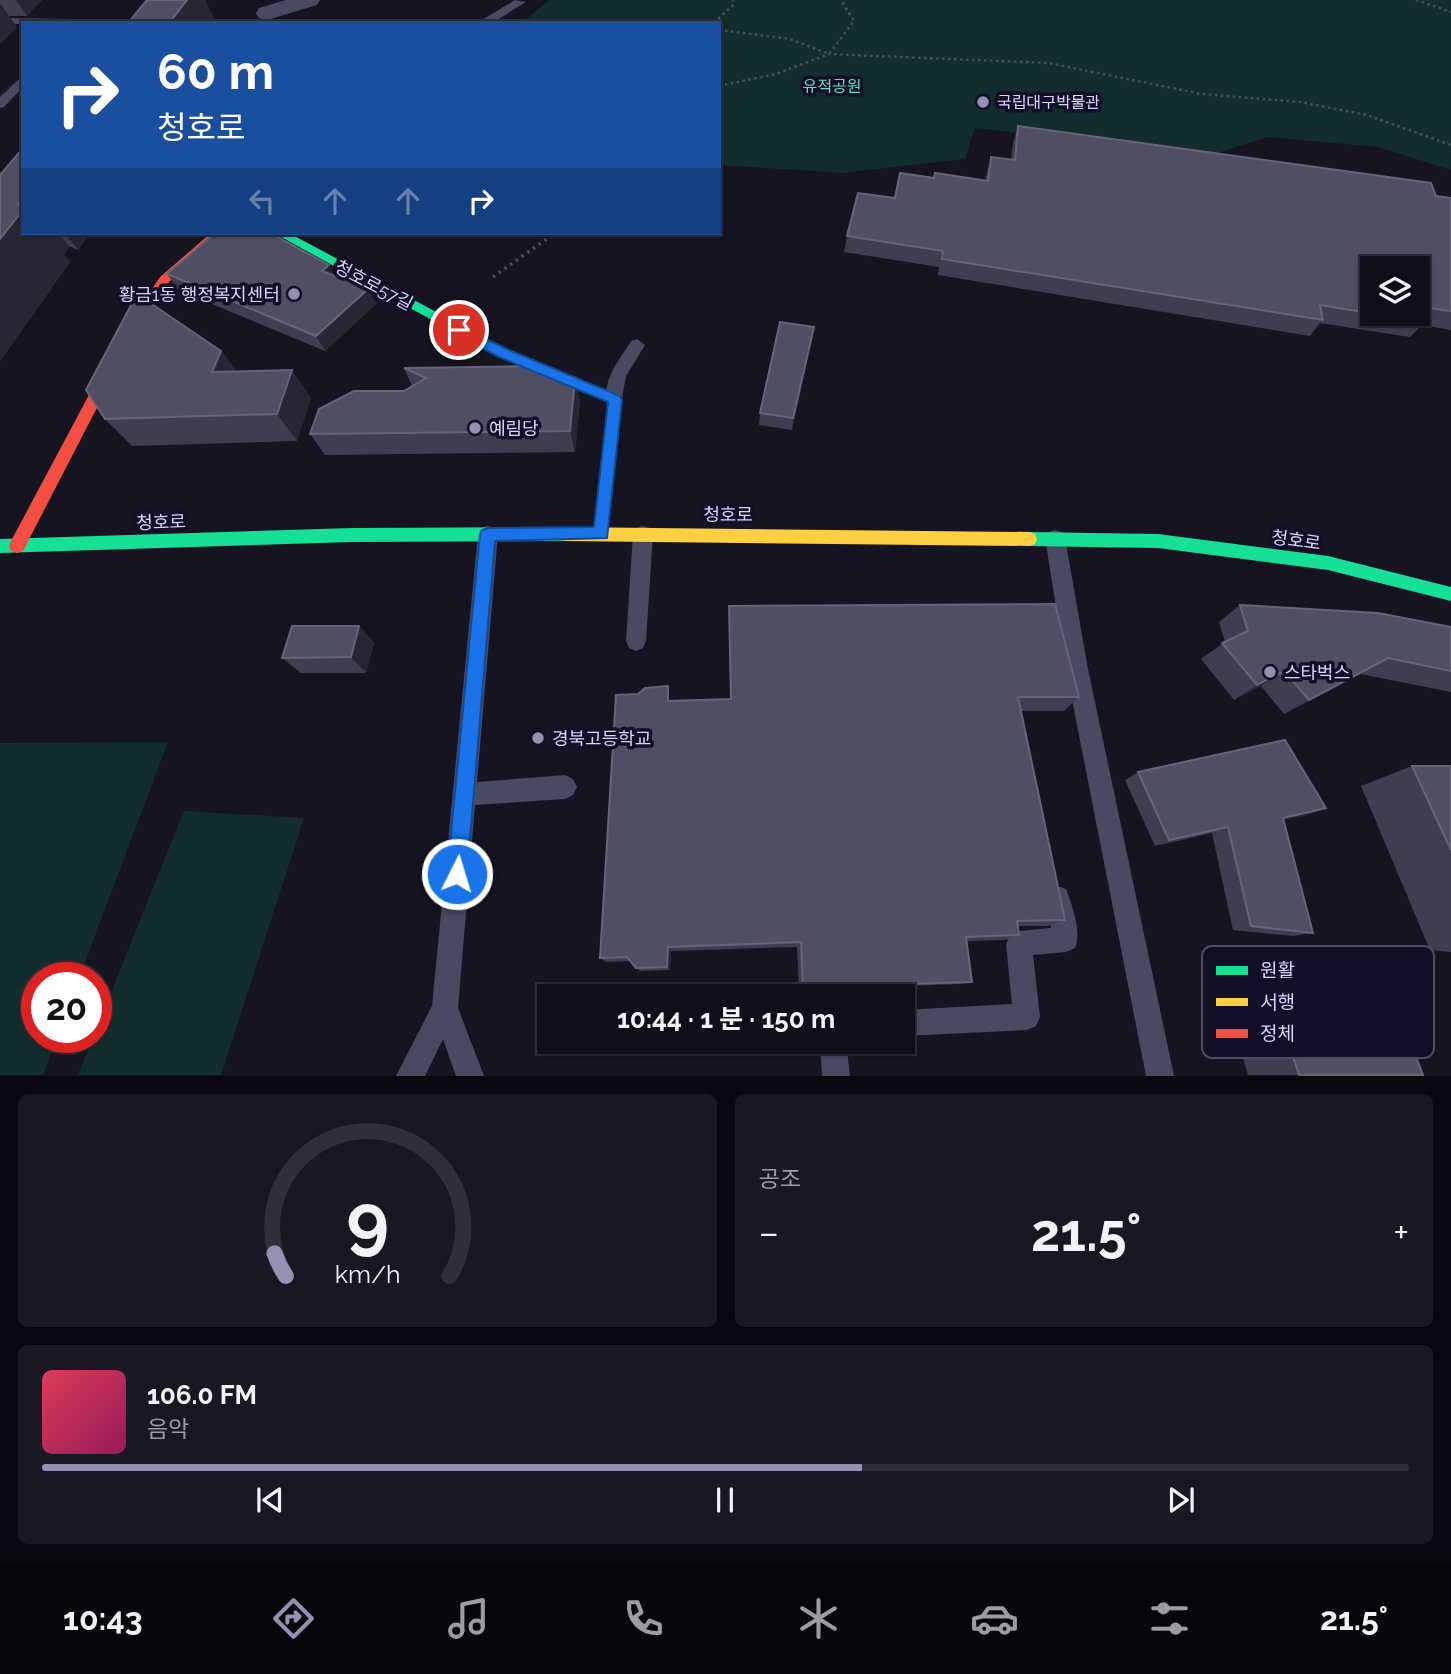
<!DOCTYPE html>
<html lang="ko">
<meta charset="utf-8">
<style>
body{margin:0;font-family:Raleway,"Noto Sans KR",sans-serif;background:#191822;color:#f1f3f6;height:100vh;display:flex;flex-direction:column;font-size:26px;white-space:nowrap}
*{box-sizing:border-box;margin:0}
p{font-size:23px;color:#9c9ca2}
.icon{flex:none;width:38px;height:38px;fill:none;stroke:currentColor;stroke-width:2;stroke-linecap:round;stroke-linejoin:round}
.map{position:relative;height:1076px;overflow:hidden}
.side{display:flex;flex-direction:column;gap:18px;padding:18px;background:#09080e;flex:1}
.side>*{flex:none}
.hud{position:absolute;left:21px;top:21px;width:700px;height:214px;border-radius:0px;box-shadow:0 2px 5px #0004,0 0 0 2px #302f38;background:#1a4fa0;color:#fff;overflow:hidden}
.tools{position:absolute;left:1360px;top:256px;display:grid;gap:14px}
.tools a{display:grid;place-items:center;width:70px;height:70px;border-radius:0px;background:#100f19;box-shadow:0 2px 5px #0004,0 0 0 2px #302f38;font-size:35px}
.speed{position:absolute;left:21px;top:962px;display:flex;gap:14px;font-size:35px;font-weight:700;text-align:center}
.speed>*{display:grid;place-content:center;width:91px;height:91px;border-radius:50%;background:#100f19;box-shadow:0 2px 5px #0004,0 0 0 2px #302f38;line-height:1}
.speed .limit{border:10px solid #d22;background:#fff;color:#111}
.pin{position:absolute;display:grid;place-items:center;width:60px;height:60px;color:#fff;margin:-30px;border:4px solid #fff;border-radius:50%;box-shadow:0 2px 7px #0007}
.me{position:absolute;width:77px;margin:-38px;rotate:5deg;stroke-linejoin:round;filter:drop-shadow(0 0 5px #0008)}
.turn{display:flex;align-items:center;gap:24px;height:147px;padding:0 21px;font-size:32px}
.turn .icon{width:91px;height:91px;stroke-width:2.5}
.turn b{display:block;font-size:49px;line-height:60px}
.lanes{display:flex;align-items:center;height:66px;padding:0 21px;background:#0003;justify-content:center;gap:35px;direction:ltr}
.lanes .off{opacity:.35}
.big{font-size:52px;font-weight:700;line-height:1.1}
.side .card{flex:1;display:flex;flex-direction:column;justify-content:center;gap:10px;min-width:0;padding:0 24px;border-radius:10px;background:#191822}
.side .dial{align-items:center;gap:0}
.dial svg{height:182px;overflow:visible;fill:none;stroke:#302f38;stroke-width:7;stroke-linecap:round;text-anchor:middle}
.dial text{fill:#f1f3f6;stroke:none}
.song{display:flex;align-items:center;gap:21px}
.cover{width:84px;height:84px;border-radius:10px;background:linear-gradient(135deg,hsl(350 70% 55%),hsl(330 70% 35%))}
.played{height:7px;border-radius:4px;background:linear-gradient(90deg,#9591b1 60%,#302f38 60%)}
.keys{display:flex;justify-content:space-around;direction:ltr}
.heat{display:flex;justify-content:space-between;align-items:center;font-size:38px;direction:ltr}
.side .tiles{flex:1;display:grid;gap:18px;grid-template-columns:1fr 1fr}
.card:last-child{grid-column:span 2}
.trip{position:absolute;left:537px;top:984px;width:378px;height:70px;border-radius:0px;background:#100f19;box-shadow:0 2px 5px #0004,0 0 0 2px #302f38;font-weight:700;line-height:70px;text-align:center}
.menu{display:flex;height:112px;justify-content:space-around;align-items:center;background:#06060a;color:#9c9ca2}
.menu .icon{width:49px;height:49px}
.menu .on{color:#9591b1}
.menu b{font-size:32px;color:#f1f3f6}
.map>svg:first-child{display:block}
.green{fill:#132c2d}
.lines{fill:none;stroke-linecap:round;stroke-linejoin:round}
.path-far1{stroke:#44505f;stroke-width:2.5;stroke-dasharray:2.5 3.5;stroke-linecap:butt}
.path{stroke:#44505f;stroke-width:3.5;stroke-dasharray:2.5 4.5;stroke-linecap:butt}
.lane{fill:#4a4962;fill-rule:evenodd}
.street{fill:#4a4962;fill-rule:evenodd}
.fast{fill:#16e098;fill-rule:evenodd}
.slow{fill:#ffcf43;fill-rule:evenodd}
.jam{fill:#f24e42;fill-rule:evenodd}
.wall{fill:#403d50}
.shaded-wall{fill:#282635}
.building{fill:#504e63;stroke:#66637b;stroke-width:2;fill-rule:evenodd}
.route{fill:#1a73e8;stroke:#114b97;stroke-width:2}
.poi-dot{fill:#9591b1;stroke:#130f26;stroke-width:2.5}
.labels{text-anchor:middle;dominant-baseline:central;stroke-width:7;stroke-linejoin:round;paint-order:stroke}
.far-park-label{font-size:16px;fill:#5fe0c0;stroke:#130f26}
.far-poi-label{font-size:16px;fill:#d9d4ff;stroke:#130f26;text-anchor:start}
.street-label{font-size:18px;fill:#d9d4ff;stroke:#130f26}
.poi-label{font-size:18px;fill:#d9d4ff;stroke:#130f26;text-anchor:start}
.key{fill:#130f26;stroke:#4e4a67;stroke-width:2}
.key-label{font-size:19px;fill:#d9d4ff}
</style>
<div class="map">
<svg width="1451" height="1076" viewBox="0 0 1451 1076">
<rect width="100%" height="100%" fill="#161421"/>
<path class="green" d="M549 0H1451V170L1378 147 1268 137 1211 155 975 128 965 159 842 173 719 165V23H517L528 18Z
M168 742 79 978H37V1038H57L43 1075H0V743Z
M184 811 304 818 221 1075H78L93 1038H96V1030Z"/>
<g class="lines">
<path class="path-far1" d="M1416 0 1451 12
M714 23 733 5V0
M719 30 790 39 829 54 854 21 841 0
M719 86 776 74 829 54 1048 63 1202 94 1300 102 1367 115 1451 145"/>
<path class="path" d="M493 277 555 233"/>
<path class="lane" d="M515 0 526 2 492 23H477Z
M0 18 140 20 146 23 0 24Z
M23 75V87L4 107 0 108V97Z
M637 339 645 345 626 376 621 404H609C599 383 621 358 631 341Z
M488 526 495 528 498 534 477 782 565 775 573 779 577 787 573 795 565 799 475 805 458 1008 484 1076H456L443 1039 425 1076H396L432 1006 478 534 481 528Z
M643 526 650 528 653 534 646 641 643 648 636 651 629 648 626 641 633 534 636 528Z
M1055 530 1062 532 1065 538 1088 669 1174 1076H1146L1066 669 1045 538 1048 532Z
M1057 886 1066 889C1072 905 1082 932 1075 948L1066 952 1033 955 1040 1017 1036 1026 1027 1030 903 1036V1010L1012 1004 1006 944 1010 935 1019 931 1051 928 1045 898 1048 889Z
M820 1041H846L850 1076H822Z"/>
<path class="street" d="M286 0H320L317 5 267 20 259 18 256 13 259 8Z"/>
<path class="fast" d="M274 233H289L509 351 620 395 622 399 607 539H595L593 534 608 402 499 357Z
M564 527 570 529 572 534 570 539 564 541 352 542 0 553V539L352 528Z
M1029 532 1158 534 1328 556 1451 587V601L1328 570 1158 548 1029 546 1023 544 1021 539 1023 534Z"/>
<path class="slow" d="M564 527 1029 532 1035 534 1037 539 1035 544 1029 546 564 541 558 539 556 534 558 529Z"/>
<path class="jam" d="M211 233H224L168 283 133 338 23 551 17 553 11 551 9 546 11 541 122 333 160 277Z"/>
</g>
<path class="wall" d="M0 0H42L27 16H9L17 27 0 44Z
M1018 126 1451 198V330L1422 325 1410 337 1320 323 1310 336 938 275 939 267 844 252 847 236 895 198 934 178 985 180 991 157 1011 159 1013 143Z
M0 175 23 233H90L78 250 69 246 64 255 70 262 0 361Z
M167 274 335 276 368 289 376 304 325 351 178 290Z
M814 327 812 339 792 430 759 425 760 413Z
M221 351 236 371 311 398 297 441 132 446 105 419Z
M404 368 575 380 580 402 575 452 325 455 310 434 412 386Z
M1240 605 1451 627V692L1360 674 1284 714 1261 686 1234 700 1201 659 1225 642 1219 622Z
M359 626 374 643 366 673H301L282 658Z
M1079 697 1064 711H1021L1065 920 1048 926H1018L1019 935 1005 940 967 941 972 982 959 984 799 990 797 947 671 951 670 970 640 971 636 968 630 961 606 962 600 958 670 701 730 699Z
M1412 766H1451V952L1430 950 1361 786Z
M1138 772 1326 808 1307 815 1283 820 1313 933 1293 936 1233 930 1212 833 1155 846 1125 780Z
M1271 988 1423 1075H1248L1224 991Z"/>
<path class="shaded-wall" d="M16 0H42L27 16Z
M187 0H205L217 23H169Z
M0 3 17 27 0 44Z
M23 196V210L18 204Z
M23 210V233H58L69 246 64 255 70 262 0 361V239Z
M64 233H90L78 250Z
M329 265 337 280 322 271Z
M368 289 376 304 325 351 316 336Z
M814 327 812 339 792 430 793 418Z
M221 351 242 379 212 372Z
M292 370 311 398 297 441 277 414Z
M575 380 580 402 575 452 570 431Z
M359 626 374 643 366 673 351 657Z
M1388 658 1360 674 1284 714 1309 700Z
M1284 671 1261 686 1234 700 1257 685Z
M1326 808 1307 815 1265 825 1283 818Z
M668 947 671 951 670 970 667 967Z"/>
<path class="building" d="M147 0H187L169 23H128Z
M1018 126 1431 183 1436 196 1451 198V311L1421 307 1425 322 1320 305 1323 320 942 259 943 251 847 236 858 193 895 198 900 173 934 178 935 173 988 181 991 157 1015 160ZM1372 268H1418V313H1372Z
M23 148V196L18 204 23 207V210L0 239V175Z
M215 233H270L272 234 329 265 322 271 368 289 316 336 167 274Z
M137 294 221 351 212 372 292 370 277 414 105 419 86 390Z
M780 322 814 327 793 418 760 413Z
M541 366 575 380 570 431 310 434 319 409 354 391H404L426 378 404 368Z
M1055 604 1079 697H1018L1065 920 1017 921 1019 935 966 937 972 982 803 987 801 942 668 947 667 967 636 968 627 957 600 958 616 695 638 694 645 688 668 686V701L731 699 729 606Z
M1240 605 1378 613 1451 627V671L1388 658 1309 700 1284 671 1257 685 1222 643 1248 631Z
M292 626H359L351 657 282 658Z
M1285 740 1326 808 1283 818 1313 933 1251 926 1228 827 1169 840 1138 772Z
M1412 766H1451V850Z
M1271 988 1390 989 1423 1075H1299Z"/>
<path class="route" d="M459 326 509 350 620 396 622 400 607 538 495 541 467 874 464 881 457 884 450 881 447 874 480 534 482 530 488 528 594 527 608 402 499 357 455 334 453 330Z"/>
<g class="poi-dot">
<circle cx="983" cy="102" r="7"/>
<circle cx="294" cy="294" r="7"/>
<circle cx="475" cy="428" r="7"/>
<circle cx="1270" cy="672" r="7"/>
<circle cx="538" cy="738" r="7"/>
</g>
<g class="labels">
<g class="far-park-label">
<text x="832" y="86">유적공원</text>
</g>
<g class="far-poi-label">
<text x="997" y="102">국립대구박물관</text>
</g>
<g class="street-label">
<text transform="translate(374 285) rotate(28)">청호로57길</text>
<text x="728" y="514">청호로</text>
<text transform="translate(161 522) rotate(-2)">청호로</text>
<text transform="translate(1296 540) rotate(8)">청호로</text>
</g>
<g class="poi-label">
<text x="280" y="294" text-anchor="end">황금1동 행정복지센터</text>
<text x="489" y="428">예림당</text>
<text x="1284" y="672">스타벅스</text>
<text x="552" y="738">경북고등학교</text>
</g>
</g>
<rect x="1202" y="946" width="232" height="112" rx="10" class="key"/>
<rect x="1216" y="966" width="32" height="9" fill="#16e098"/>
<rect x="1216" y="998" width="32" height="8" fill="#ffcf43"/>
<rect x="1216" y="1029" width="32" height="9" fill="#f24e42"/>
<g class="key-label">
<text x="1260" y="977">원활</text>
<text x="1260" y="1009">서행</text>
<text x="1260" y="1040">정체</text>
</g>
</svg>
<div class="tools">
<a><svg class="icon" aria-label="layers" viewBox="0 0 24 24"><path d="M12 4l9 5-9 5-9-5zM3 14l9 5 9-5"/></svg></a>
</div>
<div class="speed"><div class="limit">20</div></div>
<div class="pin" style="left:459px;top:330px;background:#d93025"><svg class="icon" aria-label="arrive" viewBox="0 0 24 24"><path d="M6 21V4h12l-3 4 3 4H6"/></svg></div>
<svg class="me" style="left:457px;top:874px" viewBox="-20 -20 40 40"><circle r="17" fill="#1a73e8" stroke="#fff" stroke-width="3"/><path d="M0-11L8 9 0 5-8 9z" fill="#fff"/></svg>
<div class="trip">10:44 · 1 분 · 150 m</div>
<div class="hud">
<div class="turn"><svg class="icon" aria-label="right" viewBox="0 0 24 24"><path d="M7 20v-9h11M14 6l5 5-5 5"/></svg><div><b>60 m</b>청호로</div></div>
<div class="lanes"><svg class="icon off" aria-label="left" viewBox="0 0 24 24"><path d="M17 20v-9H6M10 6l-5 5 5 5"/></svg><svg class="icon off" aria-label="ahead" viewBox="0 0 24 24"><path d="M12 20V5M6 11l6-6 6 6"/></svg><svg class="icon off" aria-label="ahead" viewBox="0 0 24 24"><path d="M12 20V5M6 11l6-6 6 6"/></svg><svg class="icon" aria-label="right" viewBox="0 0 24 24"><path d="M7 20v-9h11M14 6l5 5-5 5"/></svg></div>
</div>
</div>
<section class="side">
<div class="tiles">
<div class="card dial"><svg viewBox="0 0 100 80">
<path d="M14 69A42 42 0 1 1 86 69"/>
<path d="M14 69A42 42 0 0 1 9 59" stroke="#9591b1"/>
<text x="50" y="56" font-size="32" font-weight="700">9</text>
<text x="50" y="72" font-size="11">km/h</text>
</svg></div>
<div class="card"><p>공조</p>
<div class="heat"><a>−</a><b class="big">21.5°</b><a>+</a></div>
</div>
<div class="card">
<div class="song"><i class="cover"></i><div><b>106.0 FM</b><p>음악</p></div></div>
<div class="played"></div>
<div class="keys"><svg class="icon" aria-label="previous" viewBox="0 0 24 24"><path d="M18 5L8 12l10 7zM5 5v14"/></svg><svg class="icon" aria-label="pause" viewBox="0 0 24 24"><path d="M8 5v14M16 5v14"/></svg><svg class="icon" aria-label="next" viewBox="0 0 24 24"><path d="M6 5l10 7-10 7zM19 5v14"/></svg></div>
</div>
</div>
</section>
<nav class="menu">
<b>10:43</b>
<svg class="icon on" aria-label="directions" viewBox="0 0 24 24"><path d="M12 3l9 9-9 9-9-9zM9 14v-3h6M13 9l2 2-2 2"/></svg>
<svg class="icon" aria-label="music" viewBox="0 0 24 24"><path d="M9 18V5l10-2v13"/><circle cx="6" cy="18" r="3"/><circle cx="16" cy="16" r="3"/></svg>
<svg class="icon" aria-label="phone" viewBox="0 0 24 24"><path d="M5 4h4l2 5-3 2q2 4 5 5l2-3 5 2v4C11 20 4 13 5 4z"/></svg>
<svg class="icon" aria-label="climate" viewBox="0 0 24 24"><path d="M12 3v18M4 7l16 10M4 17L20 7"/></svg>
<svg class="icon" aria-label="car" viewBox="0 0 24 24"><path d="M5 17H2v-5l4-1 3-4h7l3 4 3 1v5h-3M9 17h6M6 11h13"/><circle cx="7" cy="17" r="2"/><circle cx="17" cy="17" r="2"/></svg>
<svg class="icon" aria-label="filters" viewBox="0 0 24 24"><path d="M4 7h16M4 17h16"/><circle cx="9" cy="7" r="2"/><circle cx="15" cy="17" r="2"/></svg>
<b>21.5°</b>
</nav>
